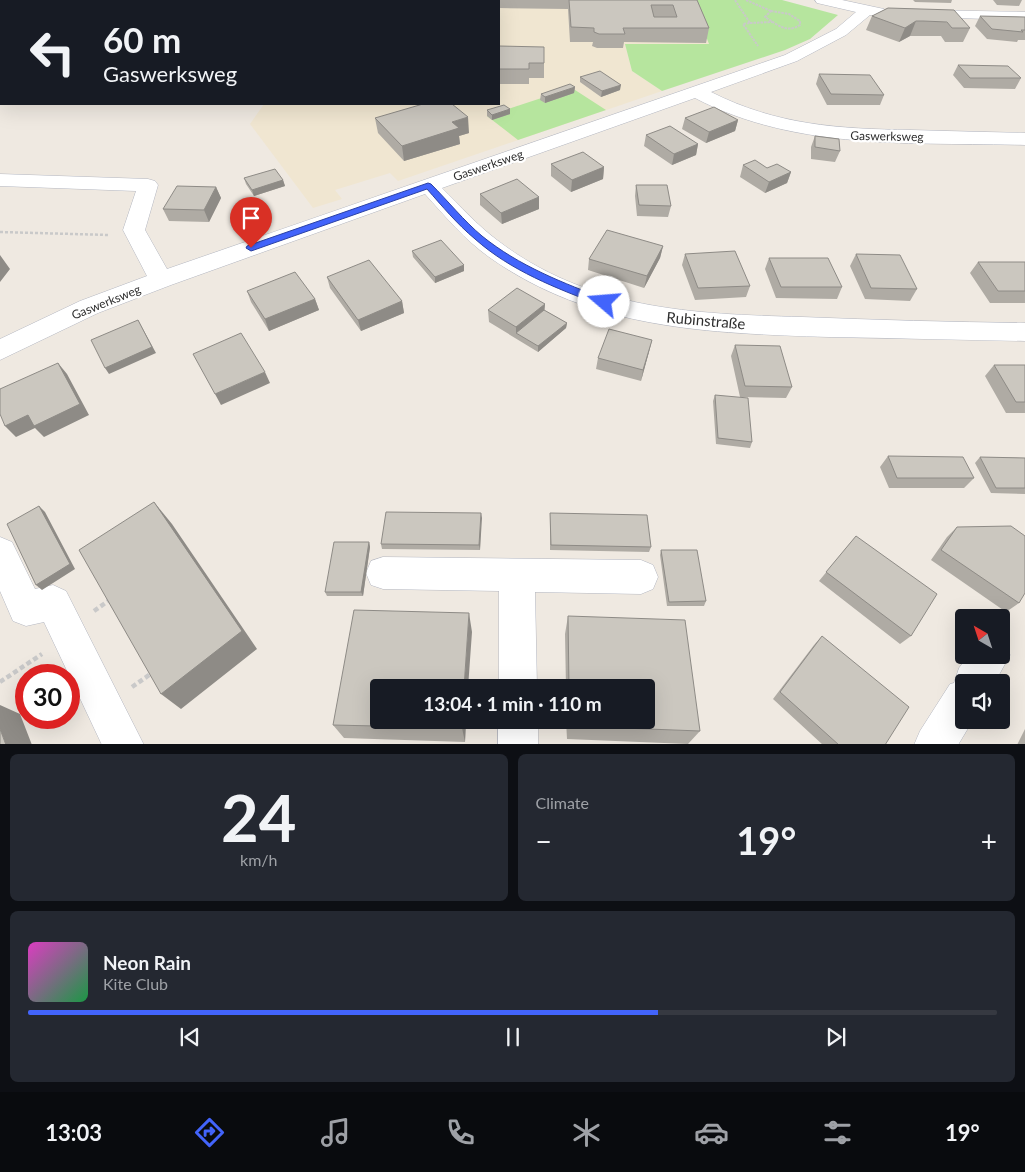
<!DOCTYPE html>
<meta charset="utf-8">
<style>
body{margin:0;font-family:Lato,sans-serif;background:#242831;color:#f1f3f6;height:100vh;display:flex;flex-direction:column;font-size:19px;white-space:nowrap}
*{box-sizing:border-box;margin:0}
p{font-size:16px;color:#9ea1a6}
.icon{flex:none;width:28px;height:28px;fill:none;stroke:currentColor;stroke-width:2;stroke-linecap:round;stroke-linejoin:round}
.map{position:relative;height:744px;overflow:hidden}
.panel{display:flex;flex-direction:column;gap:10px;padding:10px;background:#0d0f14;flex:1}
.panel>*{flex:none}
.guide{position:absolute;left:0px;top:0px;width:500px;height:105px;box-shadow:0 5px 20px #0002;background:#171b24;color:#f1f3f6;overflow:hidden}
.needle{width:32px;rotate:321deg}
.tools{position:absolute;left:955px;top:609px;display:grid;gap:10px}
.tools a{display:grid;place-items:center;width:55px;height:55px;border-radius:5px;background:#171b24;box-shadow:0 5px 20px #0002;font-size:25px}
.speed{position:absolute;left:15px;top:664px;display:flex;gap:10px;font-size:25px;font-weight:700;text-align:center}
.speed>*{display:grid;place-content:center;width:65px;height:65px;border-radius:50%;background:#171b24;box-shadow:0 5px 20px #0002;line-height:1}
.speed .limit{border:8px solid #d22;background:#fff;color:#111}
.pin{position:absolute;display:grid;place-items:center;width:42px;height:42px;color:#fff;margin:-51px -21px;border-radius:50% 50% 50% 0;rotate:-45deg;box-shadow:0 0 5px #0007}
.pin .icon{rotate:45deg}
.me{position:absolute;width:55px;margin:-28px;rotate:288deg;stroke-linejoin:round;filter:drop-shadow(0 0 4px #0008)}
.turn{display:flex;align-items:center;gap:18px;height:105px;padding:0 20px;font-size:22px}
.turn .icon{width:65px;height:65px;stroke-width:2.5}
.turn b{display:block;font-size:35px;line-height:42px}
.big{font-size:38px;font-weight:700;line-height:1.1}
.panel .widget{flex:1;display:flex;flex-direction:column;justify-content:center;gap:8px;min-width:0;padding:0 18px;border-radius:8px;background:#242831}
.panel .dial{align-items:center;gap:0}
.dial b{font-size:65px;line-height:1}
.song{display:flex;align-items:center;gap:15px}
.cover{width:60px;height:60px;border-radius:8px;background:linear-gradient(135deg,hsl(310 70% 55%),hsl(140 70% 35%))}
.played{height:5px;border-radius:2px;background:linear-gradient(90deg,#4264fb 65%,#363941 65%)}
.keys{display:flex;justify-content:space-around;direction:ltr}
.heat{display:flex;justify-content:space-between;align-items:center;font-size:28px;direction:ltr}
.panel .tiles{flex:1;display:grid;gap:10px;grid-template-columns:1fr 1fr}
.widget:last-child{grid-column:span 2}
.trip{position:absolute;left:370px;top:679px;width:285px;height:50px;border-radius:5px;background:#171b24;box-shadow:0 5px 20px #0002;font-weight:700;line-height:50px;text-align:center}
.menu{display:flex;height:80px;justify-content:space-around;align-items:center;background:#090b0e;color:#9ea1a6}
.menu .icon{width:35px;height:35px}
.menu .active{color:#4264fb}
.menu b{font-size:22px;color:#f1f3f6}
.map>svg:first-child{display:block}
.education{fill:#f0e6d1}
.green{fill:#b6e59e}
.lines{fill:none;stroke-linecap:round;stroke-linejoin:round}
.minor-casing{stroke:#b4b7c1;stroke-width:1}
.path-far2{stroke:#c9c9c9;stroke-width:2;stroke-dasharray:2.5 1;stroke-linecap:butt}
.path-far1{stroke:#c9c9c9;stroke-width:2.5;stroke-dasharray:3 2;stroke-linecap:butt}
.path{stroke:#c9c9c9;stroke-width:4.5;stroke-dasharray:5 3;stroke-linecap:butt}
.minor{fill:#fff;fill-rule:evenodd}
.wall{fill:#afaba4}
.shaded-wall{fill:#8e8b86}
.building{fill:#cbc7bf;stroke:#8e8b86;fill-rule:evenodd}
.route{fill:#4264fb;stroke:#2b41a3}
.labels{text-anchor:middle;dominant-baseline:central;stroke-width:4.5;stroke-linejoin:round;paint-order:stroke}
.far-street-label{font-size:12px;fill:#2e2e2e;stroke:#fff}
.street-label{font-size:15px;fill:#2e2e2e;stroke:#fff}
</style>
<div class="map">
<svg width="1025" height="745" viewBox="0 0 1025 745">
<rect width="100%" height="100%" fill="#efe9e1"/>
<path class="education" d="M332 0H692L709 44H625L632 71 662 91 398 181 390 173 335 190 342 199 313 208 250 124 264 104H499V1Z"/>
<path class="green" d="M692 0H782L838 15 810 39 785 50 662 91 632 71 625 44H709Z
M572 88 606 110 518 140 487 116Z"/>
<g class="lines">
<defs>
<path id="minor" d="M815 0H842L884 9 886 12 884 15H870L846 35 797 61 711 92C776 125 839 129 911 130 949 131 987 132 1025 133V145C914 142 796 151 695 98L442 188C460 206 477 225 497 240 588 310 693 314 802 317 876 320 951 322 1025 323V341C960 340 894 338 829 337 709 333 592 330 489 257 465 240 445 216 425 194L171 285 98 313 0 360V339L80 301 147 276 123 230 136 191 0 186V174L148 179 155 181 158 185 145 230 167 269 785 55 836 29 856 12 817 3Z
M922 10 1025 12V20L917 17 915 14 917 11Z
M0 537 12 542 35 589 53 585 66 591 144 745H102L44 622 26 626 13 621 0 591Z
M383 557 641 560 653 565 658 577 653 589 641 594 535 592 537 688H499V591L383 589 371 585 366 573 371 561Z
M1001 640 1004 642 1010 655 995 682H964V720H973L958 745H914L920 731 950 684 954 683 959 668 969 655H1001Z
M498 720H538V745H498Z"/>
</defs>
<use href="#minor" class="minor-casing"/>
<path class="path-far2" d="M735 0 750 23 743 24 758 46
M746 0 771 11
M771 11 789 14 800 21V25C786 34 777 24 765 17Z
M750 23 772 22"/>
<path class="path-far1" d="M0 232 109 235"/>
<path class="path" d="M94 611 111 599
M0 682 42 654
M132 687 152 673"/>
<use href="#minor" class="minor"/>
</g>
<path class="wall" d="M0 0 1 1V72H0Z
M453 0H697L709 28 706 43 624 42 623 48H597L592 46 593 42H570L568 9 499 8V1H452Z
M913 0H952L951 3 915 2Z
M993 0H1022L1019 6 997 5Z
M888 8 970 28 963 42H945L941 36H910L899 42 866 30 872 16Z
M980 16 1025 17V40H1018L1017 42 987 39 975 26Z
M499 46 544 63V78H529V84H499Z
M958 65 1021 78 1015 89 964 88 953 75Z
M819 74 884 95 880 105H827L816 84Z
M580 77 620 90 601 97 580 82Z
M575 87 574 93 545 103 540 100 541 94Z
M510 109V114L492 120 487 116V110Z
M375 118 469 133 459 136 460 144 404 161 378 133Z
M685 118 738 120 735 131 706 143 682 129Z
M646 135 698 144 696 155 672 165 644 146Z
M815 136 840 151 835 162 811 159V147Z
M551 164 604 167 603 179 571 192 551 176Z
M743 165 767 168 791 172 787 183 765 193 740 177Z
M244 178 283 180 285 186 254 196 246 184Z
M636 185 671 206 668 217 637 216 635 196Z
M216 187 221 198 209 222 169 221 163 209Z
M480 194 539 197V209L502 224 480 205Z
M663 246 660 258 644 288 588 270 589 259Z
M412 251 464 265V271L435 283 413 257Z
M685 254 750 286 746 297 695 300 682 265Z
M856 254 917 289 910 301 865 299 850 266Z
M769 258 842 287 837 299 776 298 765 269Z
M978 262H1025V303H990L970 273Z
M327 277 402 301 404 313 361 331 330 288Z
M247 291 315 299 319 310 269 331 251 302Z
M545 304 544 310 567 323 566 328 538 352 489 322 488 310Z
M652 340 641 381 596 369 598 358Z
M735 345 792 387 786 398 740 397 731 356Z
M994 365H1025V413H1006L985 376Z
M715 395 752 442 750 448 716 444 713 401Z
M888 456 974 478 964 488H889L880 467Z
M980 457 1025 458V494L991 493 975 463Z
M481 513 480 550 382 549 381 544Z
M550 513 651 547 649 552 550 550Z
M957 527 1019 603 1006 612 931 560 947 537Z
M856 536 911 636 900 644 819 581Z
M369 542 370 547 363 596H327L325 592Z
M661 550 706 601 704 606H667L660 555Z
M568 616 700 731 688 744 567 739 566 720H646V688H566L565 634Z
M472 632 379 720H466L465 742 344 738 333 725Z
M822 636 885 745H823L773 699 814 645Z
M1025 729V745H1017Z"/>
<path class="shaded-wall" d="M107 0H147L144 1H105Z
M218 0H241L240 1H216Z
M0 2H1V13H0Z
M916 21 910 36 899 42 905 28Z
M0 54H1V63L0 60Z
M621 85 620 90 601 97 602 91Z
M575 87 574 93 545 103V97Z
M510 109V114L492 120V115Z
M468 117 469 133 459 136 460 144 404 161 402 146 452 122Z
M738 120 735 131 706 143 709 132Z
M698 144 696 155 672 165 674 154Z
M604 167 603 179 571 192 572 180Z
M791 172 787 183 765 193 769 182Z
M283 180 285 186 254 196 252 190Z
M216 187 221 198 209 222 204 210Z
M539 197V209L502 224 501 213Z
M663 246 660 258 644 288 647 276Z
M0 255 10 269 0 282Z
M464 265V271L435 283V277Z
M315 299 319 310 269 331 265 319Z
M402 301 404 313 361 331 358 320Z
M545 304 544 316 516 333V327Z
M138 320 156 353 109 374 105 368Z
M567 323 566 328 538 352V346Z
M652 340 649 352 641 381 643 370Z
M58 363 67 374 89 415 44 437 35 428 16 437 5 426Z
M265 372 270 383 221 405 215 394Z
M154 502 172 524 257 649 181 709 161 694Z
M39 506 45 512 75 569 42 590 36 585Z
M481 513 482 518 480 550 479 545Z
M369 542 370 547 363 596 361 592Z
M469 613 472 632 468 688H464Z
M0 705 20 714 32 745H6L0 729Z
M462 720H466L465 742 462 728Z"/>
<path class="building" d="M22 0H107L105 1H19Z
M140 0H179L177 1H138Z
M179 0H218L216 1H177Z
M453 0H477V1H452Z
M569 0H697L709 28H623L625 34H599L594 32V28L571 27ZM651 5H673L677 17H654Z
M888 8 954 10 970 28H952L947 22 923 21H916L905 28 872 16Z
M1 9V54H0V10Z
M980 16 1025 17V30H1021L1023 32 992 29Z
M499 46 544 47V63H529V69H499Z
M958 65 1008 66 1021 78H970Z
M600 71 621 85 602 91 580 77Z
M819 74 870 75 884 95 831 94Z
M570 84 575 87 545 97 541 94Z
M423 104H452L468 117 452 122 459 128 402 146 375 118Z
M504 105 510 109 492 115 487 110Z
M714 107 738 120 709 132 685 118Z
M670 126 698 144 674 154 646 135Z
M815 136 839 139 840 151 815 147Z
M583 152 604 167 572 180 551 164Z
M755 160 767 168 777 164 791 172 769 182 743 165Z
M275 169 283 180 252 190 244 178Z
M517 179 539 197 501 213 480 194Z
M636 185H667L671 206 639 205Z
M177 186 216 187 204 210 163 209Z
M607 230 663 246 647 276 589 259Z
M441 240 464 265 435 277 412 251Z
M735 251 750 286 698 288 685 254Z
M856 254 900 255 917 289 871 288Z
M769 258H828L842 287H781Z
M369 260 402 301 358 320 327 277Z
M978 262H1025V291H998Z
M295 272 315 299 265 319 247 291Z
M517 288 545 304 516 327 488 310Z
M544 310 567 323 538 346 516 333Z
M138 320 152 347 105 368 91 340Z
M609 329 652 340 643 370 598 358Z
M241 333 265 372 215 394 193 354Z
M735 345 780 346 792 387 745 386Z
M58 363 80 404 34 426 28 415 5 426 0 414V389Z
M994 365H1025V402H1016Z
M715 395 748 398 752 442 718 438Z
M888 456 963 457 974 478H897Z
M980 457 1025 458V488H996Z
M154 502 242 631 161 694 79 550Z
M39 506 70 564 36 585 7 524Z
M386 512 481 513 479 545 381 544Z
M550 513 647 515 651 547 551 545Z
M1011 526 1025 536V593L1019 603 941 550 957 527Z
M856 536 937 594 911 636 826 572Z
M334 542H369L361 592H325Z
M661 550H697L706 601 669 602Z
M354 610 469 613 464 688H379V720H462V728L333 725Z
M568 616 685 620 700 731 570 726V720H646V688H569Z
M822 636 909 707 885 745H839L780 692Z
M0 729 6 745H0Z"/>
<path class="route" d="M428 183 431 184C448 201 464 221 482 236 519 266 563 283 608 300L609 302 608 305H600C556 288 511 271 475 239 457 224 442 206 427 189L254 250 251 251 246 248 247 246Z"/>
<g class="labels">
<g class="far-street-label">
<text transform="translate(887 136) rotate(1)">Gaswerksweg</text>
<text transform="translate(488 165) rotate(-19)">Gaswerksweg</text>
<text transform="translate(106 302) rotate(-22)">Gaswerksweg</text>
</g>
<g class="street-label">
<text transform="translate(706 320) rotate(5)">Rubinstraße</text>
</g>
</g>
</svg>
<div class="tools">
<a><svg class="needle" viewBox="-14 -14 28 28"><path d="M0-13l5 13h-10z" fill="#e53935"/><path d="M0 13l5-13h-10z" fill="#9ea1a6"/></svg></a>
<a><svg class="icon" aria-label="sound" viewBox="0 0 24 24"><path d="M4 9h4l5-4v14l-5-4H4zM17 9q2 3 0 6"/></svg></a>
</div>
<div class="speed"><div class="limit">30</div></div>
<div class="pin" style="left:251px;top:248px;background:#d93025"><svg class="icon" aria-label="arrive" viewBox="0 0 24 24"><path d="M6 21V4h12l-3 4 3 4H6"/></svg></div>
<svg class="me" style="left:604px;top:302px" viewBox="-20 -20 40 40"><circle r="19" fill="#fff"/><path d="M0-13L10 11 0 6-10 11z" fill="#4264fb"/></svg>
<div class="trip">13:04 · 1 min · 110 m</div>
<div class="guide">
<div class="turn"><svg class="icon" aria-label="left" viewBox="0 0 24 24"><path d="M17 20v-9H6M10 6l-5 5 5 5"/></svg><div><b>60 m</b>Gaswerksweg</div></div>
</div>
</div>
<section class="panel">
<div class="tiles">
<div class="widget dial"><b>24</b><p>km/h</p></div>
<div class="widget"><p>Climate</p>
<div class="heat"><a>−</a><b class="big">19°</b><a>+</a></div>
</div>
<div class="widget">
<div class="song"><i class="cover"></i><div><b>Neon Rain</b><p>Kite Club</p></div></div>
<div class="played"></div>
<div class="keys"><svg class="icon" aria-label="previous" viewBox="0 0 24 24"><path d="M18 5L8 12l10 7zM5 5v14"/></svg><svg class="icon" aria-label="pause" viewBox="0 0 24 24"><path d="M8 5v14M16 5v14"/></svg><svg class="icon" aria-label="next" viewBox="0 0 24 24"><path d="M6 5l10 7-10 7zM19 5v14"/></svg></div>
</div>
</div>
</section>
<nav class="menu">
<b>13:03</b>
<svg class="icon active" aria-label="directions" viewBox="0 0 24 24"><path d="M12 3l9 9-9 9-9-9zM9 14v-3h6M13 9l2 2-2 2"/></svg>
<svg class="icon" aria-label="music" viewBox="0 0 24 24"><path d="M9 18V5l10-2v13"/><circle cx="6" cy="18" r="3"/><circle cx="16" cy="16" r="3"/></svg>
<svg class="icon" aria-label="phone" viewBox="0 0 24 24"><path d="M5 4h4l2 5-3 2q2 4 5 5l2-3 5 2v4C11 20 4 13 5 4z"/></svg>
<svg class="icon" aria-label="climate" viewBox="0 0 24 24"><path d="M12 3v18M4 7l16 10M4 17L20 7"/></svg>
<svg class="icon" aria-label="car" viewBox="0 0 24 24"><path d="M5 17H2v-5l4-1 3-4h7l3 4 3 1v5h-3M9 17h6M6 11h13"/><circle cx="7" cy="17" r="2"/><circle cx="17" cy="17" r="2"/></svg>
<svg class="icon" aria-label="filters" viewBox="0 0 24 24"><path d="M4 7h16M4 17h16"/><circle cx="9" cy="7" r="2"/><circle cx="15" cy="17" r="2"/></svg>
<b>19°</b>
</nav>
